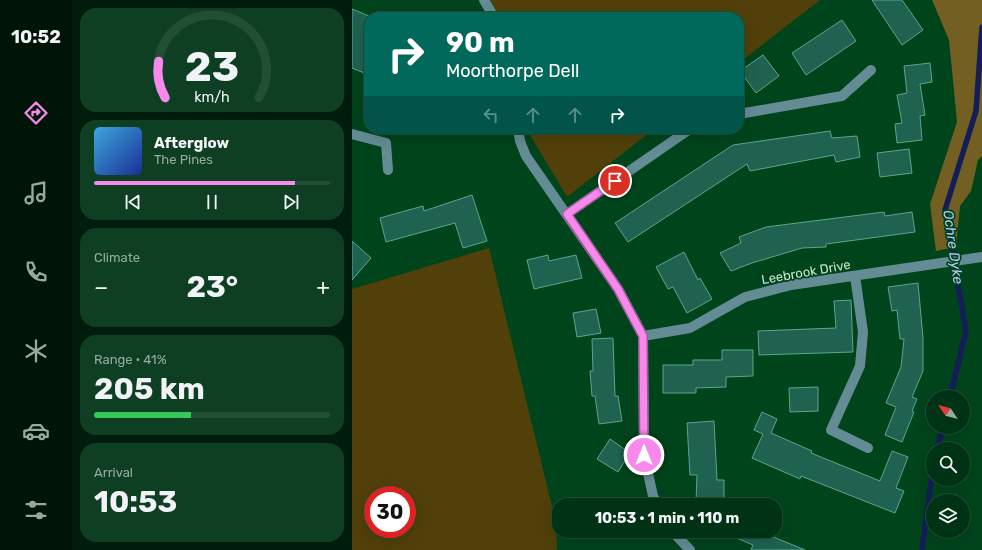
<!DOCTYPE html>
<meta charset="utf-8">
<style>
body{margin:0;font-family:Rubik,sans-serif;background:#0e3f22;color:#f1f3f6;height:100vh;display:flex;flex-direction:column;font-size:15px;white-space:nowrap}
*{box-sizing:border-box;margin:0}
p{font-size:13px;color:#95aaa0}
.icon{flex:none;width:22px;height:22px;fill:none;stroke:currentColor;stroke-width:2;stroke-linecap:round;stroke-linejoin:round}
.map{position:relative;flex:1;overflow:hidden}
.panel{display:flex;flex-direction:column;gap:8px;padding:8px;background:#001c0c;width:280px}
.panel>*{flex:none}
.banner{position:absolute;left:12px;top:12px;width:380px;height:122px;border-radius:16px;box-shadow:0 4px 16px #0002,0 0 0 1px #224e34;background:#00695c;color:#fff;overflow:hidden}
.needle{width:26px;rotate:305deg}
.buttons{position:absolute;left:574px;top:390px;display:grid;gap:8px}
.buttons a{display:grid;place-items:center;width:44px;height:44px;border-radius:50%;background:#003315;box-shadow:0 4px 16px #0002,0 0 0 1px #224e34;font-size:20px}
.speed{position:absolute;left:12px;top:486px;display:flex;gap:8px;font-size:20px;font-weight:700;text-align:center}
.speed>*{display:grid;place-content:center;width:52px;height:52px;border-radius:50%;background:#003315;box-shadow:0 4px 16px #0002,0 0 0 1px #224e34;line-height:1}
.speed .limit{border:6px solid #d22;background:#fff;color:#111}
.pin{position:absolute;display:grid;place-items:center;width:34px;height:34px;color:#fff;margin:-17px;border:2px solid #fff;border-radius:50%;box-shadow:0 1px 4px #0007}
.me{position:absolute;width:44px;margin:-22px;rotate:0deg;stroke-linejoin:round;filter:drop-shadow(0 0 3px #0008)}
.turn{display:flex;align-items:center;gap:14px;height:84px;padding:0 16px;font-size:18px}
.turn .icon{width:52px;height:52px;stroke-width:2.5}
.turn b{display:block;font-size:28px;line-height:34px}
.lanes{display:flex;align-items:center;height:38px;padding:0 16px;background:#0003;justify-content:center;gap:20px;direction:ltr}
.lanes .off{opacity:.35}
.big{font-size:30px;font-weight:700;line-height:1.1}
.panel .card{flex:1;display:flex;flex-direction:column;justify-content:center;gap:6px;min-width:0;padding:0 14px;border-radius:16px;background:#0e3f22}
.panel .dial{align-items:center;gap:0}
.dial svg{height:104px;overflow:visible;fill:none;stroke:#224e34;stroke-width:7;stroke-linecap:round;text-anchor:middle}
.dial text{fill:#f1f3f6;stroke:none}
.song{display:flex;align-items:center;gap:12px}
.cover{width:48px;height:48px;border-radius:6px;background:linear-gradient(135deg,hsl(200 70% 55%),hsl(230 70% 35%))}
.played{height:4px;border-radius:2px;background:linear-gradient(90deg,#f788ec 85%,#224e34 85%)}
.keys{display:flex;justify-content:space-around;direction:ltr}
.heat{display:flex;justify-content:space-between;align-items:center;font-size:22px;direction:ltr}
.charge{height:6px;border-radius:3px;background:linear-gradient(90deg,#34c759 41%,#224e34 0)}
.trip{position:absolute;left:200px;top:498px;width:230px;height:40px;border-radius:16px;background:#003315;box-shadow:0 4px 16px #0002,0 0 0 1px #224e34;font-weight:700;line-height:40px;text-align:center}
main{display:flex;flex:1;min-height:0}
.menu{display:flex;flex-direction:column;width:72px;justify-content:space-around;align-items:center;background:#001408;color:#95aaa0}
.menu .icon{width:28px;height:28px}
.menu .selected{color:#f788ec}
.menu b{font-size:18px;color:#f1f3f6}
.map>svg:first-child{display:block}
.green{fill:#514009;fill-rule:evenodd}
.forest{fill:#735f22}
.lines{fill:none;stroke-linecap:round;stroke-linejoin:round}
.stream{stroke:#141d57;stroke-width:5.5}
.building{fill:#1f624f;stroke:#54a98f}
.minor{stroke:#638c94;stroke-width:10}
.route-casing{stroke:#a15899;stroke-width:10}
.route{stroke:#f788ec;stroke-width:7}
.labels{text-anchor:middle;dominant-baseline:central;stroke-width:3.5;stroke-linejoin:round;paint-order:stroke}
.street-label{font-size:13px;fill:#c5e3cb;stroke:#00441c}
.water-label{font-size:14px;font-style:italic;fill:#b5c7fe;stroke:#00441c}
</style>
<main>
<nav class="menu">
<b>10:52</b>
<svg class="icon selected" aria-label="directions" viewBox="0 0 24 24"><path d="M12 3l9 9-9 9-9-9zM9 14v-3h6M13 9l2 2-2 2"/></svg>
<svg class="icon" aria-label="music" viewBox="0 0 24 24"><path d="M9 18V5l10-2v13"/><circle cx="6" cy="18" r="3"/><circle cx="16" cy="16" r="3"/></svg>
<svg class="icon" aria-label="phone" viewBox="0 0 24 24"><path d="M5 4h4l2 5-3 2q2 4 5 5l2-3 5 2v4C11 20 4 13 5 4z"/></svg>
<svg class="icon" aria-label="climate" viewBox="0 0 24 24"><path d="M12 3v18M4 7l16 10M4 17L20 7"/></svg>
<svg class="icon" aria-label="car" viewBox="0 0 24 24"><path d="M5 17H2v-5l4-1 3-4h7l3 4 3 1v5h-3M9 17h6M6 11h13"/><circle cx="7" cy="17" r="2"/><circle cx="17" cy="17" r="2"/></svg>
<svg class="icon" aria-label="filters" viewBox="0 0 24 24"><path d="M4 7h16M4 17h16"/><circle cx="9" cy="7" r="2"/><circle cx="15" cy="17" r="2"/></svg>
</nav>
<section class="panel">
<div class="card dial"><svg viewBox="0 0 100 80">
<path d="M14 69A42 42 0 1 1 86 69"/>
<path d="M14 69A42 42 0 0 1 9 41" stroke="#f788ec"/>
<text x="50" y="56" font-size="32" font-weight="700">23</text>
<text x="50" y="72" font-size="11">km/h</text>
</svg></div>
<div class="card">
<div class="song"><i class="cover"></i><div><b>Afterglow</b><p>The Pines</p></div></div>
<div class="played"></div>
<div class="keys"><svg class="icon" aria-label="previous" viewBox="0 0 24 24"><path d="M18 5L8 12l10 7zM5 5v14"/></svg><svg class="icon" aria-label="pause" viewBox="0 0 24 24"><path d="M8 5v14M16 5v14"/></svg><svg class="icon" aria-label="next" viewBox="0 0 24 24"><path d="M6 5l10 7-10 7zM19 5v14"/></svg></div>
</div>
<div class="card"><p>Climate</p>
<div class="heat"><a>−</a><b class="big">23°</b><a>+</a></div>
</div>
<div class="card"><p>Range · 41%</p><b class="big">205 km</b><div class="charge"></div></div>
<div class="card"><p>Arrival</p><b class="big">10:53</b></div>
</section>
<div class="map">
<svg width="630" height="550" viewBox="0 0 630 550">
<rect width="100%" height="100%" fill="#00441c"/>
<path class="green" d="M138 0H468L387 63V17H148Z
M177 129H302L215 197 178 135Z
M137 248 204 523 205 550H0V289ZM21 495H55V529H21Z"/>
<path class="forest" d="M580 0H630V156L626 160 619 191 608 206 604 247 584 251 578 204 605 122 597 40Z"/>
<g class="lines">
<path class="stream" d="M598 397 614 331 593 210 624 111 630 27
M585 449 591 427
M570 550 581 467"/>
</g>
<path class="building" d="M520 0H550L571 30 550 45Z
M0 9 17 16V75L0 68Z
M490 20 504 41 454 75 440 53Z
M411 55 427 76 404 93 388 71Z
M578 63 580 82 568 84 573 115 568 116 570 140 545 143 543 124 550 123 545 95 555 93 552 66Z
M478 131 480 138 505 136 508 157 484 162 482 155 398 171 395 164 276 242 263 223 381 145Z
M557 149 560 173 528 177 525 153Z
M120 195 135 241 111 248 103 223 34 242 28 218 71 206 72 211Z
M532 212 533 216 560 212 563 232 474 244V247L450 248 400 263 379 271 368 253 389 243 387 237 414 227Z
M0 241 19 258 0 280Z
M332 252 346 280 348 278 360 299 335 313 321 287 316 289 304 267Z
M196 255 197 261 224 255 230 278 182 289 175 260Z
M566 283 571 338V371L560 397 565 399 560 411 562 412 550 442 533 435 544 407 534 403 549 367 552 339H548L545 310 540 311 536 287Z
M499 300 501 352 407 355 406 331 484 328 482 301Z
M244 309 249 333 225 337 221 313Z
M261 338 263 396H266L270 421 247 424 243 396H240L238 371H241L240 339Z
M370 350H401V376L374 377V387L344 388V393H311V365H341V360H370Z
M466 387V411L438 412 437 388Z
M410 412 425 419 419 433 460 451 459 453 528 481 540 451 556 457 544 488 552 491 543 513 449 476 448 479 400 458 411 434 402 430Z
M362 421 365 480H372V503L344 502 345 475H338L335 423Z
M258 439 278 453 266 472 245 459Z
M368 531H407L453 550H399L401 545Z"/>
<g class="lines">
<path class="minor" d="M132 0 142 17
M387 114 490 96 519 70
M166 129 168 141 174 156 266 289 291 336 292 455 301 496 306 505
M0 134 34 143 36 170
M215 214 338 129
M503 276 511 332 508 366 479 430 516 448
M291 336 338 328 393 297 439 285 630 257
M320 531 338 550"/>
</g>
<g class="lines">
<defs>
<path id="route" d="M263 181 215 214 266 289 291 336 292 455"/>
</defs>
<use href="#route" class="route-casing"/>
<use href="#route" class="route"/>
</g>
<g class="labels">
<g class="street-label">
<text transform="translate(454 272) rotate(-10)">Leebrook Drive</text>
</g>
<g class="water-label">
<text transform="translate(601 247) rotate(82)">Ochre Dyke</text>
</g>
</g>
</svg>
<div class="buttons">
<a><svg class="needle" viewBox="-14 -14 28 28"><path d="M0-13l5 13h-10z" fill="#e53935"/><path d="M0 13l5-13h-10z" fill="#95aaa0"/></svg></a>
<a><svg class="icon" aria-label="search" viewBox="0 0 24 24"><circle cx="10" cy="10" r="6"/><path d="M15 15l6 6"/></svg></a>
<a><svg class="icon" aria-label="layers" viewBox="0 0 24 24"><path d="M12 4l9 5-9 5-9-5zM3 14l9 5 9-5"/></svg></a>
</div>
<div class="speed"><div class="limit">30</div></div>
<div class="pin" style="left:263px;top:181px;background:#d93025"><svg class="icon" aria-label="arrive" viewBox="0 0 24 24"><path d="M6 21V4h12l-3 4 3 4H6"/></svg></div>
<svg class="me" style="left:292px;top:455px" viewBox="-20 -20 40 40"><circle r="17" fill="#f788ec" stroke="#fff" stroke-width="3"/><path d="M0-11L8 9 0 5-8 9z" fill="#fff"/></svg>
<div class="trip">10:53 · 1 min · 110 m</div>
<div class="banner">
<div class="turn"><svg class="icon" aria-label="right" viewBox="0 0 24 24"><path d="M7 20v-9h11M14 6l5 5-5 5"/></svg><div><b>90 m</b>Moorthorpe Dell</div></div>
<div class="lanes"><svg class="icon off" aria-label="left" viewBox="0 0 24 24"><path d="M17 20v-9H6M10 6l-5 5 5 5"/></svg><svg class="icon off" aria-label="ahead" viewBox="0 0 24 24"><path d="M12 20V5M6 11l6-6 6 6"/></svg><svg class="icon off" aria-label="ahead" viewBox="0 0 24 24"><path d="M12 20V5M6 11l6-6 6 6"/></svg><svg class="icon" aria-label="right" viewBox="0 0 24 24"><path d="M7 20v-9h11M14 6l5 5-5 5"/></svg></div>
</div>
</div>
</main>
